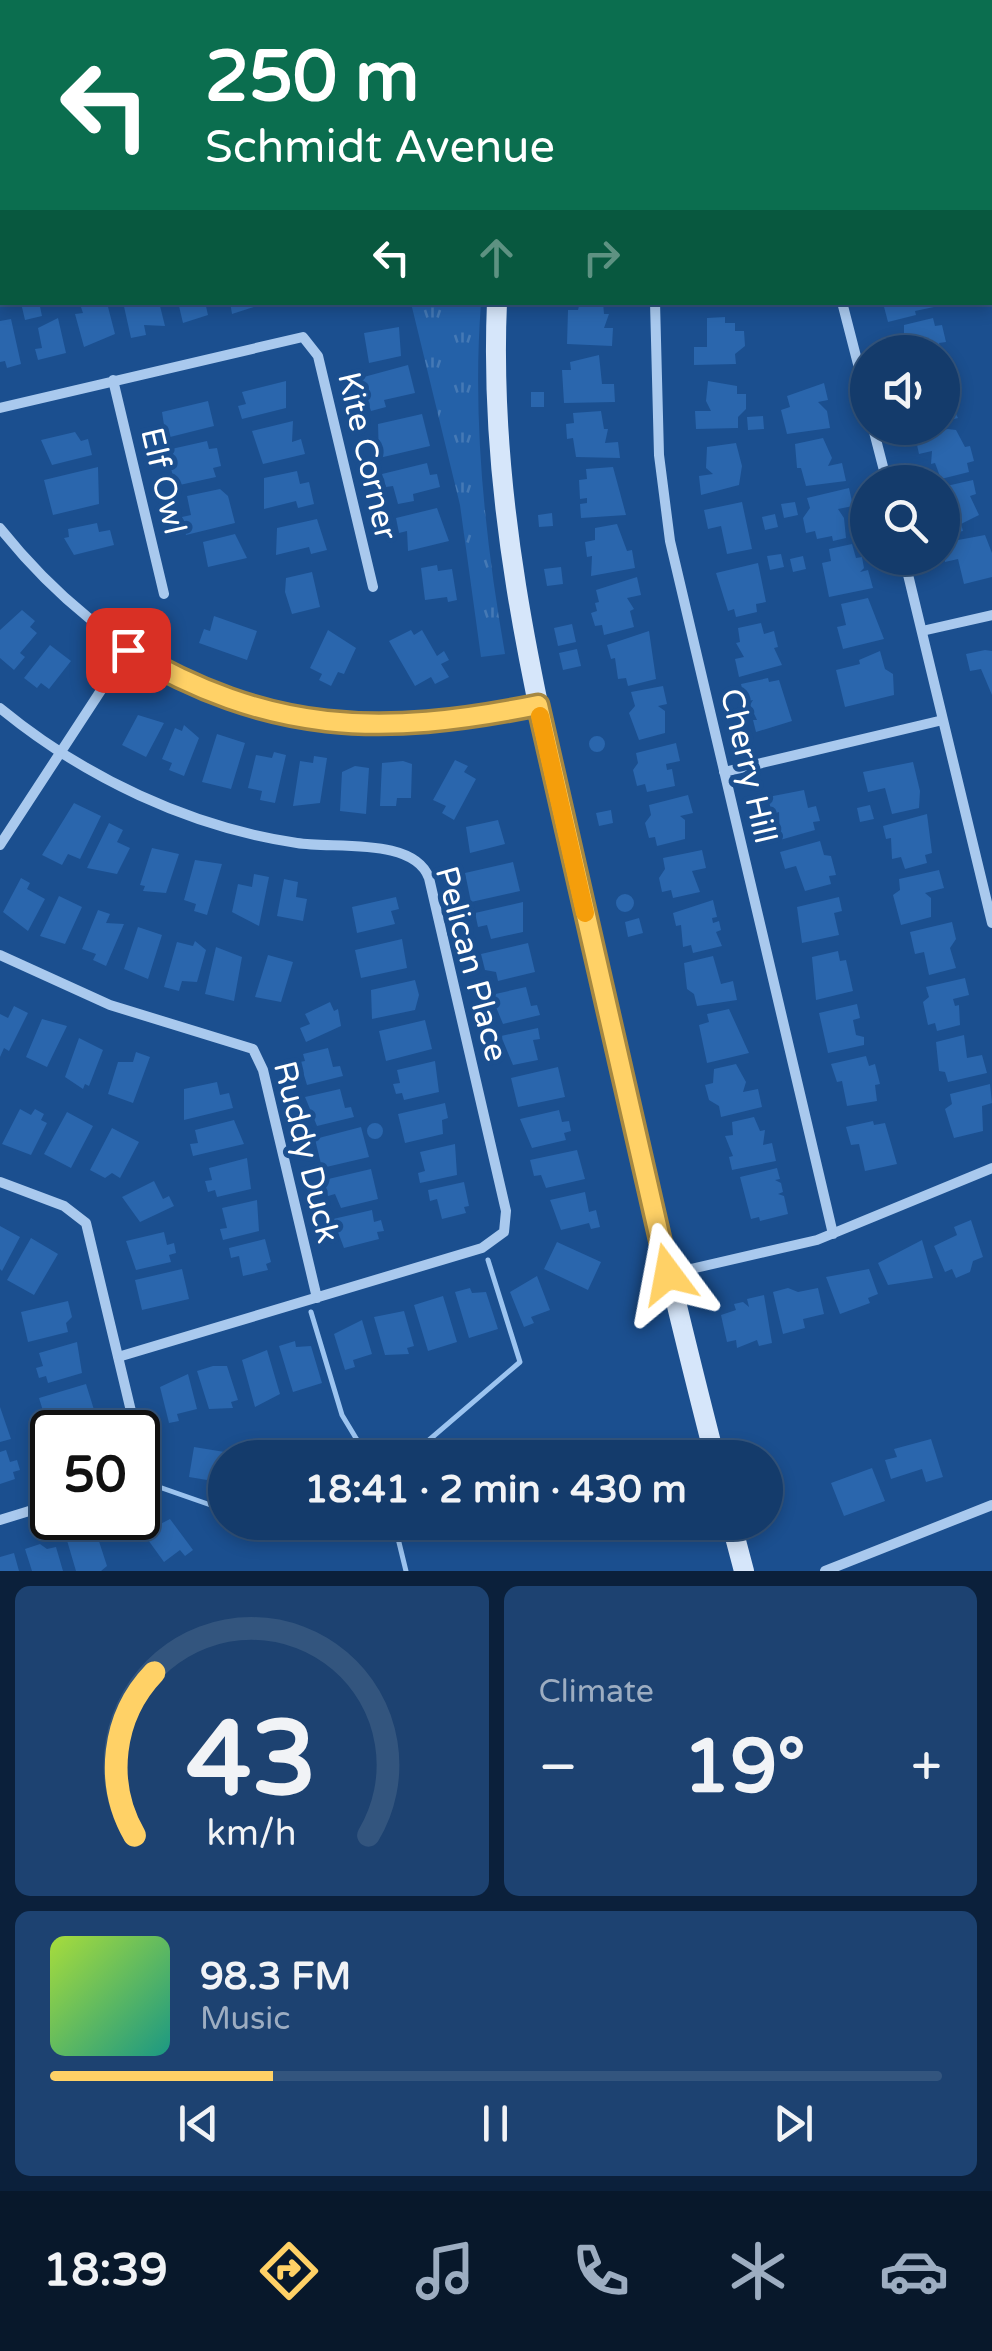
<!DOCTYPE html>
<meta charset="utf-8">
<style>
body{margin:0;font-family:"Varela Round",sans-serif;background:#1d4271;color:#f1f3f6;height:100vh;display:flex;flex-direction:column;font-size:38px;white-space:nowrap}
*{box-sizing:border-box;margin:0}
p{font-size:32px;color:#9dadc1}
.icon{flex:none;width:55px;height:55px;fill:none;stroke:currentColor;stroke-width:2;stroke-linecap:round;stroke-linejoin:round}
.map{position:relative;height:1571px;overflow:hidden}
.details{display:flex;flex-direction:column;gap:15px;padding:15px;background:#0b203b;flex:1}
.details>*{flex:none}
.hud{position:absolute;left:0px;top:0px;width:992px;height:305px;box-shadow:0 5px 15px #0003,0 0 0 2px #33557e;background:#0b6e4f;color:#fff;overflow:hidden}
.buttons{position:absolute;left:850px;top:335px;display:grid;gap:20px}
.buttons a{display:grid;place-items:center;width:110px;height:110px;border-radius:50%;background:#143b6b;box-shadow:0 5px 15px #0003,0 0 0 2px #33557e;font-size:50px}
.speed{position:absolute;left:30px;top:1410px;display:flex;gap:20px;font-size:50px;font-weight:700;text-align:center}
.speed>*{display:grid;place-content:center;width:130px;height:130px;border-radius:50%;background:#143b6b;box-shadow:0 5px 15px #0003,0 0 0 2px #33557e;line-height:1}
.speed .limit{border:5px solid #111;border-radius:15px;background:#fff;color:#111}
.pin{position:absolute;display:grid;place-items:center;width:85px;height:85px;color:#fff;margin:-42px;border-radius:20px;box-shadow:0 5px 15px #0006}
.me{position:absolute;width:110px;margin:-55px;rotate:347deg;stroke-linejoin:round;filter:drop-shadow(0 0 8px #0008)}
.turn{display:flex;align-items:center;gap:35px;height:210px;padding:0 40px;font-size:45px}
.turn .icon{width:130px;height:130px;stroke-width:2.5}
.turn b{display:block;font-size:70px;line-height:85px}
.lanes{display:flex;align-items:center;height:95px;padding:0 40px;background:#0003;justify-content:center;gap:50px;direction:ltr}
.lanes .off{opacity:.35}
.big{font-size:75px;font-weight:700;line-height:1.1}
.details .widget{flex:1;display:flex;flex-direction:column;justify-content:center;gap:15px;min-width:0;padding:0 35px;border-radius:15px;background:#1d4271}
.details .dial{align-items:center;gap:0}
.dial svg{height:260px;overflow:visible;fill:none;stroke:#33557e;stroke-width:7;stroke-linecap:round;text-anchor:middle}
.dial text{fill:#f1f3f6;stroke:none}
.song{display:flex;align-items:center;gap:30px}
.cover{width:120px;height:120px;border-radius:15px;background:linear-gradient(135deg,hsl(80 70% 55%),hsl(170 70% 35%))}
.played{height:10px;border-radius:5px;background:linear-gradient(90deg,#ffd166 25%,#33557e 25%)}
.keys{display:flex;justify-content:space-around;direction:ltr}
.heat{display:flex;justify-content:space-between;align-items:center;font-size:55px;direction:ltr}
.details .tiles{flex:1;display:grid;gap:15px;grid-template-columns:1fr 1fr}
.widget:last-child{grid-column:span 2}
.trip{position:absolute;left:208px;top:1440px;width:575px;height:100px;border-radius:50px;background:#143b6b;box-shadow:0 5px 15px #0003,0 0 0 2px #33557e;font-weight:700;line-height:100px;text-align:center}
.tabs{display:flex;height:160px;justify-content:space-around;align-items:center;background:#08182b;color:#9dadc1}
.tabs .icon{width:70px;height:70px}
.tabs .active{color:#ffd166}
.tabs b{font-size:45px;color:#f1f3f6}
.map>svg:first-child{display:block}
.grass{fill:url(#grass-tufts)}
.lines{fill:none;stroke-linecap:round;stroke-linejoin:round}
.stream{stroke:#9cc4f0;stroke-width:5}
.building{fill:#2a66ad}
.street{stroke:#a9c9ee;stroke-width:10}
.secondary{stroke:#d6e6fa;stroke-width:20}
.route-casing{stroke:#a68842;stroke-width:25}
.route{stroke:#ffd166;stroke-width:18}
.slow{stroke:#f59e0b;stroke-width:18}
.labels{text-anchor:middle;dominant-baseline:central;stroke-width:10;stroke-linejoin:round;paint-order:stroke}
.street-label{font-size:32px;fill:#fff;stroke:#1b4f8f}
</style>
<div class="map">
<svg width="992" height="1571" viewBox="0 0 992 1571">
<defs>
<pattern id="grass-tufts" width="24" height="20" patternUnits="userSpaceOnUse" patternTransform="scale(2.5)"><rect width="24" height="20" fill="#2461a8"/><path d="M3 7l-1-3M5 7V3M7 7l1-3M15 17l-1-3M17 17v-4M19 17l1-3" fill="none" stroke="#4579b5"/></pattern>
</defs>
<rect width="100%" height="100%" fill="#1b4f8f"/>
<path class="grass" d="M411 303H481C472 419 485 539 505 654L481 657 460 505Z"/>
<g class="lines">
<path class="stream" d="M0 78H2
M311 1312 342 1415 368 1458
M408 1458 520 1362 488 1260
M159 1487 225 1510
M394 1522 406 1571"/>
</g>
<path class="building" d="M39 302 42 316 25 320 21 303Z
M123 302H159L165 326 144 325 146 335 131 338Z
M178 302H205L208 315 183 323Z
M230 302H263V304L232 314Z
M580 302H603L604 314H609L604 328H613L612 346 567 344 568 310H578Z
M933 302 934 307 915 311 916 315 888 322 883 303Z
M107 303 115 334 84 347 75 314 83 313 81 307Z
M725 317V323H735V331H744L745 346 735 354 736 364 694 365V347H707V318Z
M58 318 66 353 38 360 35 349 42 348 38 328Z
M933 318 935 326 942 325 946 342 939 343 941 352 904 351V325Z
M11 319 21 364 7 368 5 361 0 362V321Z
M399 327 401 356 369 363 364 333Z
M599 355 602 384H614L615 402 564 403 562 370H571L570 362Z
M408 365 415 393 384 400 386 407 371 411 360 378Z
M286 381V408L242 419 238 406 246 404 242 392Z
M708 381 737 386V394H746V409L738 417V428L696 429 695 411H711L706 401Z
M824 383 828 400 818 402 827 411 830 428 787 434 781 410 790 407 787 396Z
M950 384 954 399 949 400 958 418 942 422V386Z
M531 392H544V407H531Z
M208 401 214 426 166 438 162 412Z
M601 411 604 429H608L605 443 618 442 620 458 576 457 573 438 567 439 566 424 574 423 573 413Z
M422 414 430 446 379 458 378 424Z
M763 416 764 429 748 430 747 417Z
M293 421 292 442 301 439 305 454 263 464 252 431Z
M948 429 956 430 965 447 970 446 974 461 967 463 969 472 941 479 935 463 931 464 932 451 919 454 915 436Z
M75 432 81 441 88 439 92 455 52 465 41 440Z
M823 438 832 458 828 466 842 463 846 481 806 486 801 468H797L795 444Z
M207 441 209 449 217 448 221 466 213 468 216 477 175 486 167 450Z
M736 443 742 466 739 485 701 495 699 476 713 474 706 468 707 447Z
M427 463 430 475 437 474 440 487 413 494 414 501 398 504 393 486 386 487 382 474Z
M98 467 99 504 53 515 44 480Z
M613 467 626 515 581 518 580 504 587 503V498L580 499 579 480 587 479 586 469Z
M297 471 300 484 309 482 314 504 298 508 296 501 264 509V478Z
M973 480 976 494 970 496 979 515 961 524 963 531 948 534 947 526 942 527V487Z
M849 488 853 506 838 509 844 518 846 538 833 541 832 536 817 539 815 531 806 533 803 518 810 508 807 498Z
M220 489 228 496 235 523 186 535 182 517 191 515 187 496Z
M742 502 752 549 727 554 721 526 708 529 704 510Z
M795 502 798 515 784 518 781 504Z
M437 508 449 541 408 551 407 531 399 533 396 518Z
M552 513 553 526 539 527 538 515Z
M775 514 778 527 765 530 762 517Z
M317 519 327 550 311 554 309 547 276 555 277 528Z
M97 523 99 532 110 530 114 545 74 555 64 538 69 537 68 529Z
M617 524 627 551 632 550 635 568 591 576 592 556 587 557 585 542 595 540V528Z
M235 534 247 558 208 567 203 542Z
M985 535 992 553V577L964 584 958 559 945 562 942 543Z
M852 544 856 558 862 557 864 568 860 572 868 570 873 588 829 597 822 563 831 561 829 549Z
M781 554 784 567 770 570 767 556Z
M803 556 806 569 793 572 790 559Z
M758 563 766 602 756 604 757 612 736 617 734 609 728 611 716 573Z
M437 565 438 571 452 569 457 600 448 602 447 597 425 600 421 568Z
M561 567 563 584 547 586 544 569Z
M312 572 320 607 292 614 285 592 286 578Z
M637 577 641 595 627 598 634 609 630 611 634 627 604 635 602 625 595 626 591 613 597 611 595 603 599 602 596 590Z
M868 598 884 639 843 649 837 627 846 625 841 604Z
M22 610 35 621 30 627 37 633 20 653 25 657 14 670 0 658V630Z
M214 616 257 631 247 660 199 643 204 629 210 631Z
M761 623 764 634 774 631 778 647 774 648 782 665 739 677 735 659 744 657 736 643 740 642 738 628Z
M572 624 576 642 558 646 554 628Z
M328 630 356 648 344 674 338 672 331 686 319 680 322 674 310 668Z
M411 630 414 635 422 630 437 656 444 651 449 660 441 664 449 677 435 684 431 677 415 686 389 641Z
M649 631 656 679 628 686 626 678 618 679 615 658 611 659 607 645Z
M50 645 71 661 49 689 41 683 37 688 24 678Z
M577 649 581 666 563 670 559 653Z
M985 650 992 651V695L981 669 970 671 966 654Z
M880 651 885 669 893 674 894 695 845 707 836 670 860 664 859 660Z
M768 678 769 682 779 680 792 721 756 732 753 720H757L750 705 753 700 745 702 741 684Z
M663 686 667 704 658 706 665 711V733L639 740 629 713 635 706 631 692Z
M138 715 164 723 146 757 122 745Z
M184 725 199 738 184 776 169 770 172 763 162 759 175 728 182 731Z
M217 734 245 743 231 789 202 782Z
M589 744a8 8 0 1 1 16 0a8 8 0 1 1-16 0Z
M676 743 680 761 666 764 667 770 672 769 675 786 647 792 645 784 637 786 633 770 638 763 636 753Z
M274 752 286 755 275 803 260 800 262 791 248 788 256 755 272 758Z
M314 756 327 758 320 803 293 806 300 761 313 763Z
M455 760 468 766 464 772 476 779 454 820 442 813 446 806 433 800Z
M403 761 412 764 411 798H397L396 806H380L382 763Z
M913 762 920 791 919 808 892 814 885 788 868 792 863 772Z
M355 766 369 768 366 814 340 811 342 772Z
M804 790 808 808 816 806 820 821 813 822 815 830 780 840 779 812 772 814 768 797Z
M688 795 693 813 680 816 685 820V839L657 846 655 837 649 838 645 823 651 815 649 805Z
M74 803 101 816 80 859 68 854 62 865 42 855Z
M870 805 874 819 860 822 857 808Z
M611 810 613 823 599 826 596 813Z
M927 814 932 853 925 855 927 863 905 869 901 857 892 859 891 838 886 839 883 826Z
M498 820 505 844 470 853 466 827Z
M109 823 123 830 117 842 130 848 117 874 87 868Z
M820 841 824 855 831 856 836 875 829 876 831 884 805 891 796 866 785 869 780 852Z
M152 848 179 854 166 893 143 891 145 886 140 885Z
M702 850 706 868 692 871 700 892 673 898 671 890 662 892 659 878 665 869 663 858Z
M195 860 222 864 207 915 194 911 196 904 184 900Z
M513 862 520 891 471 902 465 873Z
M939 870 944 888 925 893 931 898V917L901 925 893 895 900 890 899 879Z
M254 874 269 877 259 926 232 912 238 884 252 887Z
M21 878 30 883 27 889 45 899 28 931 3 912Z
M284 879 298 882 296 897 307 899 303 921 277 916Z
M616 903a9 9 0 1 1 18 0a9 9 0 1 1-18 0Z
M59 896 82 907 65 944 40 936Z
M396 897 399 909 391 911 395 924 357 933 352 907Z
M839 897 842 911 834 913 839 935 802 943 797 907Z
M713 900 717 917 712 918 713 923 719 921 721 930 716 932 722 946 693 953 691 945 683 947 681 925 676 926 673 913Z
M523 902V932L491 939 487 925 478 927 475 913Z
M98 910 110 914 106 923 124 924 106 966 93 960 96 954 82 949Z
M639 918 643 933 628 937 625 922Z
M952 922 956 939 950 948 956 968 929 975 924 952 915 954 910 932Z
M138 927 162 935 148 979 124 969Z
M402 939 407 968 361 978 355 950Z
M195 941 206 950 197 982 182 981 179 991 164 987 177 942 193 946Z
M528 943 535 972 498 981 496 972 485 970 481 954Z
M216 947 242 957 234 1001 205 994Z
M838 951 840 961 846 960 853 991 816 1000 812 957Z
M268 955 293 962 281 1002 255 997Z
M713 956 721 984 733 981 737 1000 697 1006 694 994 687 989 684 963Z
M965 978 969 995 953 999 955 1006 959 1005 960 1025 937 1031 935 1023 928 1025 923 1002 929 997 926 987Z
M415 980 419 995 415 1010 372 1019 371 990Z
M526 987 531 1006 537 1005 540 1015 503 1024 491 995Z
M330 1002 334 1011 338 1009 341 1026 306 1042 300 1028 310 1024 305 1014Z
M857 1004 860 1018 853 1020 856 1035 864 1037V1045L828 1053 819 1013Z
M14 1006 28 1013 9 1051 4 1048 0 1057V1014L8 1018Z
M729 1009 749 1053 707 1063 699 1025 709 1022 707 1014Z
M42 1019 67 1026 47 1067 26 1057Z
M425 1020 432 1049 386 1061 379 1031Z
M538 1028 540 1039 533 1040 538 1060 513 1065 501 1036Z
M964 1035 967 1058 982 1055 987 1073 948 1082 945 1072 939 1071 936 1042Z
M79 1038 103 1050 89 1086 85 1084 83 1089 65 1077Z
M328 1048 333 1067 340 1066 343 1076 307 1085 300 1062 305 1061 303 1054Z
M136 1052 150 1057 133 1103 108 1094 118 1062H133Z
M866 1056 869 1066 875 1064 880 1084 875 1085 877 1101 847 1106 842 1081 837 1082 831 1064Z
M435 1061 439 1092 404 1100 402 1093 396 1094 393 1084 400 1083 397 1070Z
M736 1064 746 1082 743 1092 758 1089 762 1107 721 1117 719 1106 709 1100 705 1085 713 1083 714 1069Z
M558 1067 565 1097 518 1107 511 1078Z
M217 1082 220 1095 229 1093 233 1108 184 1120V1089Z
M990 1084 992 1103 982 1106 983 1131 954 1138 945 1109 952 1104 950 1094Z
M340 1089 345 1108 351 1107 354 1117 317 1126 305 1097Z
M445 1103 448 1118 442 1120 443 1134 405 1143 398 1114Z
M20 1109 31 1115 35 1109 44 1114 41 1120 47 1123 31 1155 2 1144Z
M559 1110 562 1122 569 1121 571 1131 564 1133 566 1140 532 1148 520 1119Z
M67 1112 93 1126 71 1168 44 1154Z
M754 1117 760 1131 765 1130 763 1145 772 1143 776 1161 732 1170 729 1157 733 1156 725 1136 733 1135 732 1122Z
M234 1120 244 1144 193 1156 190 1144 198 1143 195 1130Z
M873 1121 874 1125 885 1123 897 1164 865 1171 859 1144 851 1145 846 1127Z
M367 1131a8 8 0 1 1 16 0a8 8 0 1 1-16 0Z
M361 1127 369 1157 322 1168 315 1139Z
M112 1128 139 1142 120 1178 112 1173 105 1178 90 1170Z
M455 1144 457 1175 420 1183 418 1173 425 1171 420 1152Z
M577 1150 585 1179 546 1188 541 1175 534 1176 530 1160Z
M247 1158 251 1189 217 1197 215 1190 208 1192 205 1181 212 1180 209 1168Z
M777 1168 780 1179 775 1180 781 1183 783 1192 778 1194 784 1196 788 1214 760 1221 759 1217 751 1219 740 1177Z
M371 1169 378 1199 341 1208 335 1194 328 1196 324 1180Z
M154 1181 163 1199 169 1196 174 1206 140 1222 122 1197Z
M464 1182 469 1206 464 1207 466 1213 442 1219 437 1199 430 1201 428 1190Z
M585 1192 589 1212 596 1210 600 1227 591 1229 589 1223 561 1230 550 1200Z
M257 1200 259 1231 223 1240 220 1229 227 1228 222 1208Z
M372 1210 374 1222 381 1220 384 1231 377 1232 379 1239 344 1248 333 1219Z
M971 1220 983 1257 973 1261 970 1272 956 1278 952 1269 945 1272 934 1246 957 1235 954 1227Z
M0 1226 20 1237 2 1271 0 1269Z
M164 1232 167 1245 174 1243 176 1253 169 1255 171 1262 136 1270 126 1241Z
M31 1238 58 1254 34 1295 7 1280Z
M265 1239 271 1262 266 1264 268 1270 243 1276 239 1256 231 1258 229 1248Z
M922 1240 933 1278 888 1285 878 1263Z
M557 1242 601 1262 588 1290 544 1269Z
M182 1269 189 1299 142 1310 135 1280Z
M869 1269 878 1294 868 1298 870 1303 840 1314 826 1277Z
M537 1276 550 1310 531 1317 534 1323 524 1327 510 1292Z
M470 1288 472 1293 486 1292 498 1329 469 1338 455 1292Z
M788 1288 798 1292 818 1288 824 1314 803 1319 805 1328 783 1334 773 1292Z
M764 1295 772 1343 759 1346 757 1340 737 1348 736 1340 727 1342 721 1315 736 1310 734 1304 743 1302 749 1307 747 1299Z
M443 1296 457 1342 428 1351 414 1305Z
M68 1301 72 1317 66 1323 68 1332 28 1342 21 1312Z
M404 1311 414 1346 407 1348 409 1354 385 1355 374 1317Z
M362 1320 372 1354 353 1360 355 1367 345 1370 334 1334Z
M295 1341 296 1347 311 1346 322 1383 293 1392 279 1346Z
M77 1342 82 1373 48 1383 46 1376 39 1378 36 1368 43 1366 39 1353Z
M267 1350 280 1394 255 1407 242 1360Z
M213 1366H227L238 1400 231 1402 233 1408 209 1409 197 1371Z
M188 1374 197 1409 177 1414 179 1421 169 1423 160 1387Z
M86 1384 95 1413 48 1427 39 1398Z
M0 1407 11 1439 0 1442Z
M95 1423 98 1432H66Z
M931 1439 943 1477 926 1482 922 1469 891 1479 885 1460 897 1457 894 1449Z
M194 1447 243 1455V1458H225V1483L189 1477Z
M6 1450 10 1462 17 1460 20 1470 13 1472 15 1479 0 1484V1452Z
M872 1468 885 1501 844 1516 831 1483Z
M170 1519 193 1550 185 1556 180 1550 164 1562 143 1533Z
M96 1532 107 1566 101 1571H76L66 1537Z
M40 1544 47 1549 56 1547 63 1571H32L25 1549Z
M14 1553 19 1571H0V1557Z"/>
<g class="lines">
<path class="street" d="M925 2 935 0
M655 302 659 455 670 541 833 1234
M842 302 868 403
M113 380 164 594
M0 408 303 337 318 356 373 587
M873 428 887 482
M0 528C103 657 256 741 425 725 463 722 500 713 538 705
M904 558 992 923
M922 631 992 615
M0 708C84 777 189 827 297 843 335 849 414 837 429 878L506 1211 504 1232 482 1248 118 1357
M724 772 943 720
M0 845 128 649
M0 955 110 1005 253 1049 263 1070 317 1298
M0 1182 64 1206 86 1223 136 1432
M669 1274 817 1240 992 1168
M138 1438 142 1464 138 1476
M0 1520 52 1504
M825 1571 992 1505"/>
<path class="secondary" d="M546 2 547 0
M497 302C488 507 536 700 582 899 625 1085 667 1272 715 1458
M731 1522 744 1571"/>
</g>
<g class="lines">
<defs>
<path id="route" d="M128 650C269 734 380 737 538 705L668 1274"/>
</defs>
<use href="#route" class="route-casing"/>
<use href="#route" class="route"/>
<path class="slow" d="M540 716 585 913"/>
</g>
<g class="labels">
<g class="street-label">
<text transform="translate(367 456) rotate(77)">Kite Corner</text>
<text transform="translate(163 481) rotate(77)">Elf Owl</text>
<text transform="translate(748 766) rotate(77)">Cherry Hill</text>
<text transform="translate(471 964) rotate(75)">Pelican Place</text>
<text transform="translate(306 1152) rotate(76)">Ruddy Duck</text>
</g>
</g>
</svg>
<div class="buttons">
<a><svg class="icon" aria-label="sound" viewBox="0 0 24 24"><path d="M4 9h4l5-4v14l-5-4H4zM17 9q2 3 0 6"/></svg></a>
<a><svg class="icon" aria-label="search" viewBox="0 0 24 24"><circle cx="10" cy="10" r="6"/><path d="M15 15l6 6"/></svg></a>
</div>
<div class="speed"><div class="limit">50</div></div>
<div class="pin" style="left:128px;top:650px;background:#d93025"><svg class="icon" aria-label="arrive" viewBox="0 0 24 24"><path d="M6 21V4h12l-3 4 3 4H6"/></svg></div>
<svg class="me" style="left:668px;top:1274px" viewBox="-20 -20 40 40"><path d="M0-17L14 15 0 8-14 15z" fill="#ffd166" stroke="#fff" stroke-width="4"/></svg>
<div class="trip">18:41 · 2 min · 430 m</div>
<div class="hud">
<div class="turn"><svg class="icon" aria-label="left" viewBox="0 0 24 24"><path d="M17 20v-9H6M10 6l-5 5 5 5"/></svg><div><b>250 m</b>Schmidt Avenue</div></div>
<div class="lanes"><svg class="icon" aria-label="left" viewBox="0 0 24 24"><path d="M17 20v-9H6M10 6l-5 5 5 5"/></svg><svg class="icon off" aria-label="ahead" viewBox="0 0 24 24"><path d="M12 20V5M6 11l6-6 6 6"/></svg><svg class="icon off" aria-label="right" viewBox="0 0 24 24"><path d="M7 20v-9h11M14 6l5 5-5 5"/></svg></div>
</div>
</div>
<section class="details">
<div class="tiles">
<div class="widget dial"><svg viewBox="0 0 100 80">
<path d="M14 69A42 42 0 1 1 86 69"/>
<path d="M14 69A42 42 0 0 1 20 19" stroke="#ffd166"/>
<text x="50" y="56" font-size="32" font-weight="700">43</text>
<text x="50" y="72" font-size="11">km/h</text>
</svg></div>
<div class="widget"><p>Climate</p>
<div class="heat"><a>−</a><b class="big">19°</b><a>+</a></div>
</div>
<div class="widget">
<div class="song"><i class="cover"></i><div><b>98.3 FM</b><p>Music</p></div></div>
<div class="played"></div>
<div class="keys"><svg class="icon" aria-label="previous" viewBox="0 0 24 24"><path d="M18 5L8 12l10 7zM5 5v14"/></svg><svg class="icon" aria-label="pause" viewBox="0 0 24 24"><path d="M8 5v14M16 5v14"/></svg><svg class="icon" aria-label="next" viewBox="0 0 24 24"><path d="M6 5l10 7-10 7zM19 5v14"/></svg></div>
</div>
</div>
</section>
<nav class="tabs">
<b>18:39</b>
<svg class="icon active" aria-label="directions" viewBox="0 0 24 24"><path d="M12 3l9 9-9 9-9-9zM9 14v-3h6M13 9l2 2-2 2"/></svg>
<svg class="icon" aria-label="music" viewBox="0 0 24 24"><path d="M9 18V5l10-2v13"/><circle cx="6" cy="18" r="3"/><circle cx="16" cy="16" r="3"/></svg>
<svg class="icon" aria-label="phone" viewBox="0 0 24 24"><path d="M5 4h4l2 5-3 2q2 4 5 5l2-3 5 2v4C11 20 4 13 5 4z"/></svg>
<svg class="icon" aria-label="climate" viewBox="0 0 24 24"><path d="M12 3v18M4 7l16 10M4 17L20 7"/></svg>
<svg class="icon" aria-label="car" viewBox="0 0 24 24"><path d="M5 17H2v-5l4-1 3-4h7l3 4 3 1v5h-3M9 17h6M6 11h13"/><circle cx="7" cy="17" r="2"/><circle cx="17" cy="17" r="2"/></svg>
</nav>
